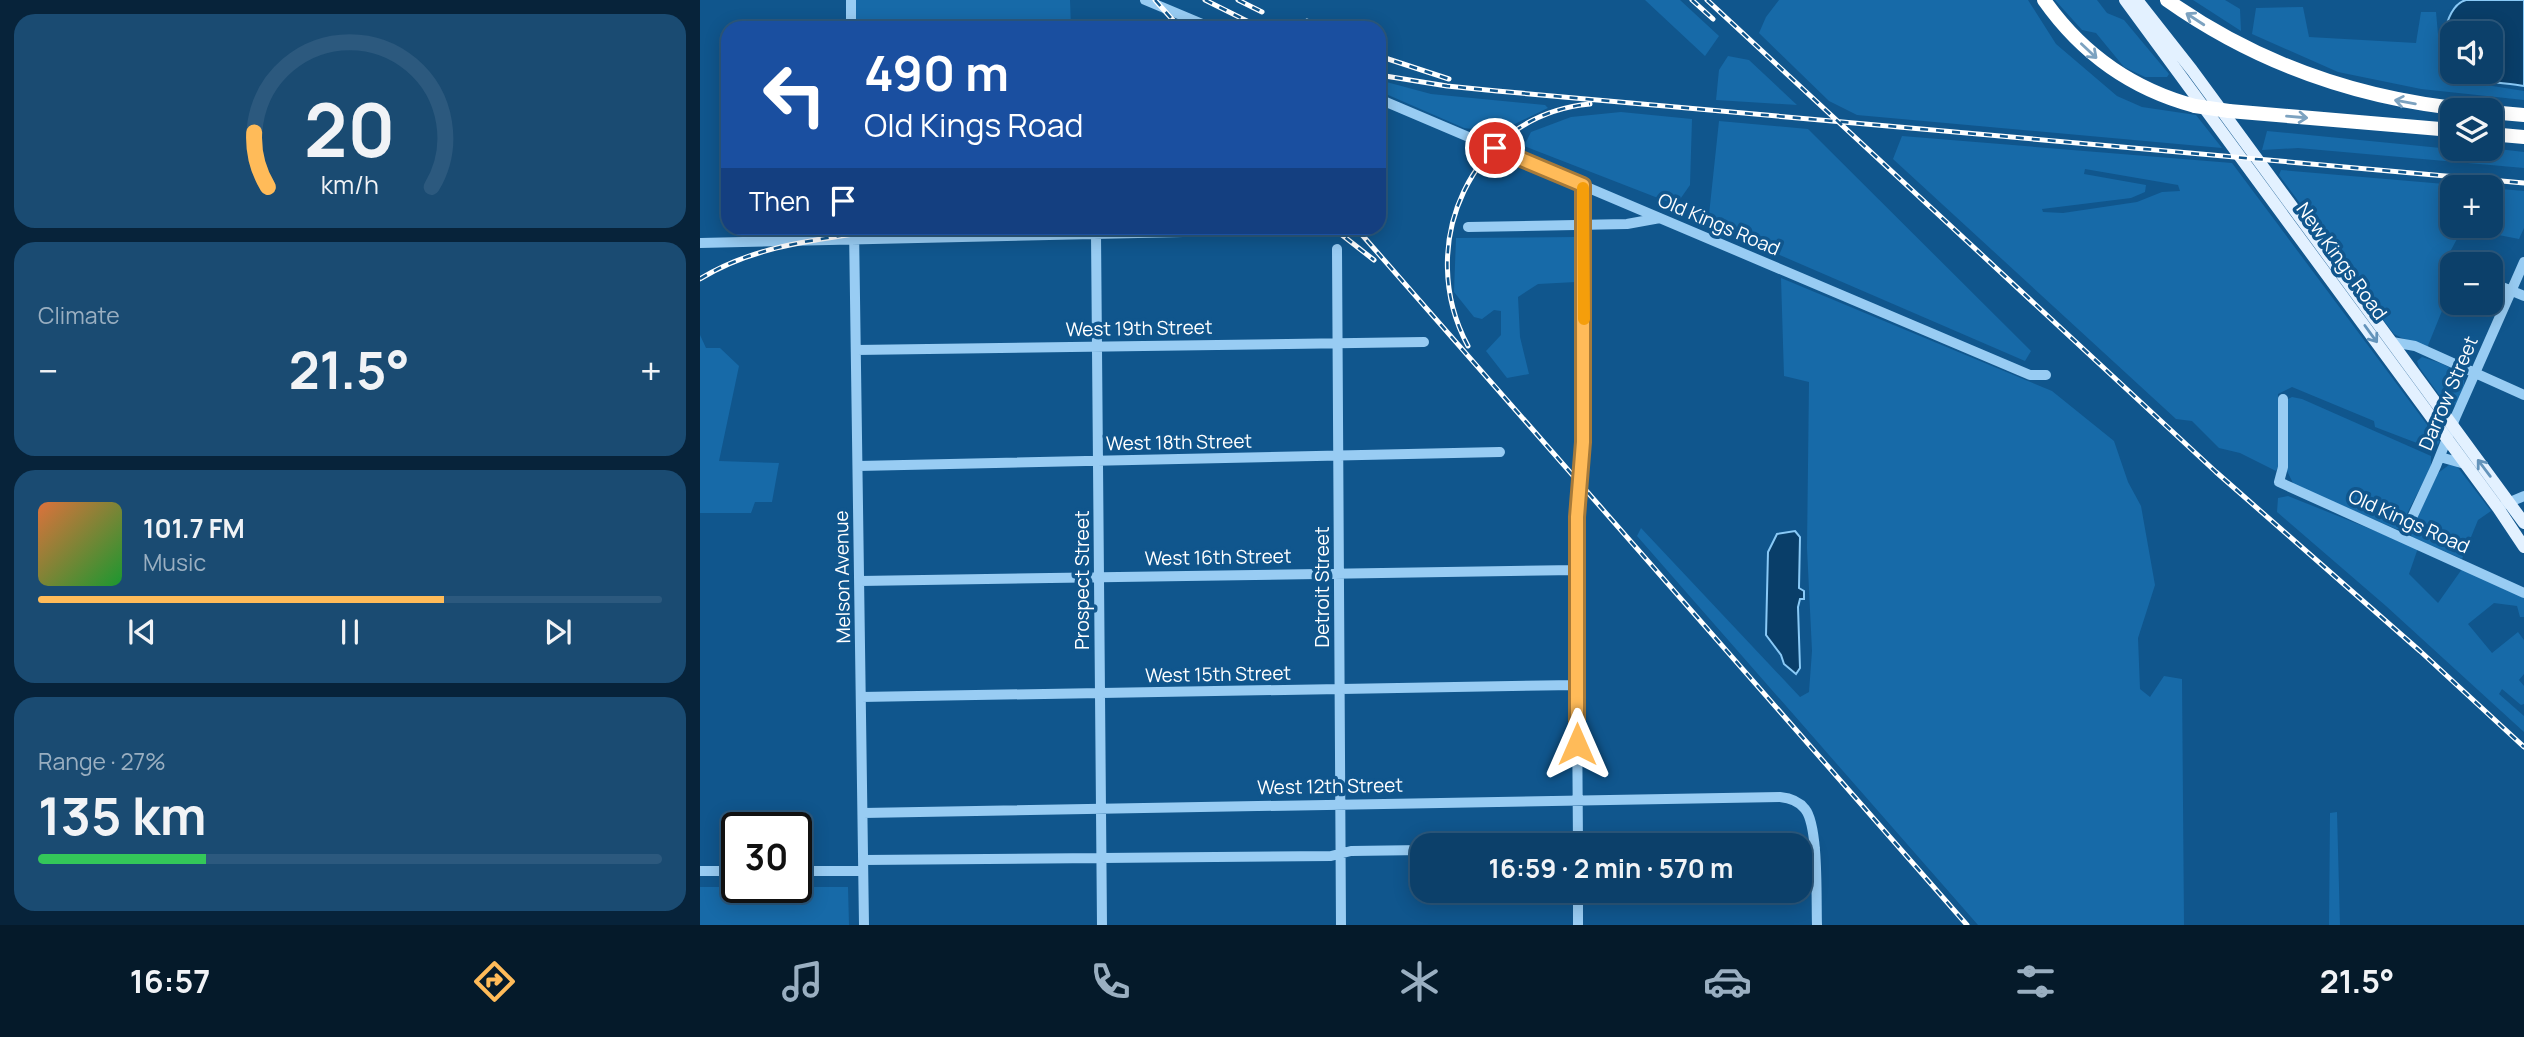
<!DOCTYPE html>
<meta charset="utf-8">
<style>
body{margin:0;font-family:Manrope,sans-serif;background:#1a4b72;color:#f1f3f6;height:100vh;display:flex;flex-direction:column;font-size:26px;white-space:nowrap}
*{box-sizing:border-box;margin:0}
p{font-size:23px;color:#9aafc1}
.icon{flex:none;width:38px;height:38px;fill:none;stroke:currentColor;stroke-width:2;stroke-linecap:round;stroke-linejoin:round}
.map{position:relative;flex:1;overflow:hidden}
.sheet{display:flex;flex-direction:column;gap:14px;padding:14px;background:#07233a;width:700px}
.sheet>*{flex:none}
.top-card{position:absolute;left:21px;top:21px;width:665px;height:214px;border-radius:21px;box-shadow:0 4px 18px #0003,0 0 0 2px #2c597e;background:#1a4fa0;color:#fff;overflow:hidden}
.controls{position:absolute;left:1740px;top:21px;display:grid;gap:14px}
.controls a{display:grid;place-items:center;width:63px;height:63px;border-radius:14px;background:#0c406a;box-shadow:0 4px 18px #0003,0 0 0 2px #2c597e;font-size:35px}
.speed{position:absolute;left:21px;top:812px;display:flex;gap:14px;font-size:35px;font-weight:700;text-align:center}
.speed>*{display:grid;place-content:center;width:91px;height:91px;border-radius:50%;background:#0c406a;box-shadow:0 4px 18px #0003,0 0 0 2px #2c597e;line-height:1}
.speed .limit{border:4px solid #111;border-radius:10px;background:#fff;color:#111}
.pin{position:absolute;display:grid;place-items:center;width:60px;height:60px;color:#fff;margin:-30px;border:4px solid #fff;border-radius:50%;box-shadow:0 2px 7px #0007}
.me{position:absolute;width:77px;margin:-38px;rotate:0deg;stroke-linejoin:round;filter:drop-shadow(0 0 5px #0008)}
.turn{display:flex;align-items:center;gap:24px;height:147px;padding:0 28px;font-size:32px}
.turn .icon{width:91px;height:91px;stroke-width:2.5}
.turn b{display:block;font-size:49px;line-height:60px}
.then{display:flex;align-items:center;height:66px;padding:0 28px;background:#0003;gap:14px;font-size:26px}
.big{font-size:52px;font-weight:700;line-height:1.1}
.sheet .widget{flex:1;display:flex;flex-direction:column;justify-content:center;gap:10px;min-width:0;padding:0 24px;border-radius:21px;background:#1a4b72}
.sheet .dial{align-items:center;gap:0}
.dial svg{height:182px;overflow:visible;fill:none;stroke:#2c597e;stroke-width:7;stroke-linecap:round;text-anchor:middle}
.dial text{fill:#f1f3f6;stroke:none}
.song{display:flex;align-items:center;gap:21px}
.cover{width:84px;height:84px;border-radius:10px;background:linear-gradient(135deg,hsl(20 70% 55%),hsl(130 70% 35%))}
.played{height:7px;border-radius:4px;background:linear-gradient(90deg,#ffbb59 65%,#2c597e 65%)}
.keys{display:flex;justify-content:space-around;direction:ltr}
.heat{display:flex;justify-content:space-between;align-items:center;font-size:38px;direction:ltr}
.charge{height:10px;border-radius:5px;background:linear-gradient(90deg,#34c759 27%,#2c597e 0)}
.trip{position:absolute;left:710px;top:833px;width:402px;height:70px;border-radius:21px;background:#0c406a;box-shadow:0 4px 18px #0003,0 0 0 2px #2c597e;font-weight:700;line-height:70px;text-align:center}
.menu{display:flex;height:112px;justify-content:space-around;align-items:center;background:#051a2a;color:#9aafc1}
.menu .icon{width:49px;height:49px}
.menu .active{color:#ffbb59}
.menu b{font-size:32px;color:#f1f3f6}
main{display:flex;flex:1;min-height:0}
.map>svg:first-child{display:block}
.green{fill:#176aa8;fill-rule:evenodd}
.water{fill:#093e69;stroke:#89c9f6;stroke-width:2;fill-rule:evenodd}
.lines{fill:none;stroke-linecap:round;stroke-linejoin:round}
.minor{stroke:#98ccf3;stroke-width:10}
.major{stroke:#e3f1ff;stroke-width:12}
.highway{stroke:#fff;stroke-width:14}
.rail-casing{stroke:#fff;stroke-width:5}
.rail{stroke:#10568d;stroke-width:2.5;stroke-dasharray:8;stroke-linecap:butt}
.highway-bridge{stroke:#fff;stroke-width:14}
.oneway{stroke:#7ca2c0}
.oneway2{stroke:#6494bb}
.route-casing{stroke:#a67a3a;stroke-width:18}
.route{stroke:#ffbb59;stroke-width:12}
.slow{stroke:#f59e0b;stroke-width:12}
.labels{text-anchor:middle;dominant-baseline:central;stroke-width:7;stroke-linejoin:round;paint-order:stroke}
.street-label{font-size:19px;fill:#fff;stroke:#10568d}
</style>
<main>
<section class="sheet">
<div class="widget dial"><svg viewBox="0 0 100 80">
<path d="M14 69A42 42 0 1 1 86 69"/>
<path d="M14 69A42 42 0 0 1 8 45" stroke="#ffbb59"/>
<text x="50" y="56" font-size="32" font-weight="700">20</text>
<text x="50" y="72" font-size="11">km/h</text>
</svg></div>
<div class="widget"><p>Climate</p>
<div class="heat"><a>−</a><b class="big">21.5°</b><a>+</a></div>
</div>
<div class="widget">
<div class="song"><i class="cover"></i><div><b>101.7 FM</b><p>Music</p></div></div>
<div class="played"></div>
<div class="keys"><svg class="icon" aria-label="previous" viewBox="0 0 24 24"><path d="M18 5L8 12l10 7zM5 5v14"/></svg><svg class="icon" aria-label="pause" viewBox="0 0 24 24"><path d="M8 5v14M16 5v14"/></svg><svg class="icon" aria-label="next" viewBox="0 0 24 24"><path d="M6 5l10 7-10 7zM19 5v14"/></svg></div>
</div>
<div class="widget"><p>Range · 27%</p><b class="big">135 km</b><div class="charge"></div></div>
</section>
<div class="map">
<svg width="1824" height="925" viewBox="0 0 1824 925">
<rect width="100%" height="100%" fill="#10568d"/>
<path class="green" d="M156 0H370L371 28H156Z
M945 0H980L1019 36 1005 56Z
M1079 0H1328L1356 44 1417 96 1442 107 1496 115 1522 148 1157 115 1129 101 1059 33 1066 17Z
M1355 0H1397L1407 13 1424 20 1469 74 1467 77H1445L1424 67 1396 33 1382 30Z
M1493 0H1525L1540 9 1541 31Z
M1603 7 1609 37 1716 43 1721 12H1736L1742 78 1824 91V100L1721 89 1638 72 1552 34 1556 8Z
M1028 56 1049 60 1097 105 1016 100 1019 70Z
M679 80 731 94 845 105 848 108 798 132 764 128 679 91Z
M921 112 992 119 990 185 976 205 824 146 831 132 871 117Z
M1019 121 1108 129 1331 351 1325 361 1008 224Z
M1567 131 1741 148 1752 145V149L1790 148 1824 152V168L1598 148 1562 150Z
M1202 136 1532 163 1740 442 1735 447 1730 448 1675 427 1674 421 1592 387 1578 394 1579 465 1576 471 1540 453 1519 448 1492 421 1476 419 1193 159ZM1385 169 1478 185 1480 191 1462 192 1437 202 1363 213 1343 212 1342 209 1431 198 1445 192 1446 185 1384 174Z
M1581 170 1780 187H1752V226H1790V188L1824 191V228L1819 239 1763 228 1745 261 1742 272 1752 276V286L1727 348C1716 342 1704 340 1694 334L1651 278V272L1579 175Z
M876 237V282L838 284 818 297 820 337 829 374 807 378 786 351 801 335V311L794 310 782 319 774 317 754 292 756 238Z
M1081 278 1352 391 1414 441 1428 482 1441 506 1455 585 1438 638 1440 689 1450 697 1464 676 1482 679 1484 925H1278L937 536 941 528 1100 697 1109 692 1112 651 1107 548 1109 382 1084 376Z
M0 335 6 348H20L39 366 19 461 79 463 72 502H55L51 513H0Z
M1722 357 1740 363 1763 374C1767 385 1761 398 1754 406L1745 403 1719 367 1717 361Z
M1592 397 1602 399 1731 456V467L1699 529H1696L1594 485 1587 471 1585 406 1588 399Z
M1749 465H1756L1791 511 1778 520 1762 559 1712 537 1710 533 1738 473Z
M1588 496 1718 548 1709 574 1738 603 1762 569 1824 598V617H1820L1817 606 1794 603 1768 624 1792 653 1818 632 1824 640V674L1819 680 1824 686V704L1821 705 1802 689 1799 694 1824 716V732L1686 606 1577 512 1578 498Z
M1637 812 1640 925H1629L1630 813Z
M0 887H148L149 925H0Z"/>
<path class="water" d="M1766 0H1824V86C1808 83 1767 81 1754 74 1736 65 1742 6 1766 0ZM1752 33H1790V72H1752Z
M1095 531 1100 537 1099 588 1104 591V599H1100L1098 607 1100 668 1096 674 1084 664 1081 655 1066 635 1068 552 1077 534Z"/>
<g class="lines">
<path class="minor" d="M151 0V28
M445 0 512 28
M679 99 1330 375H1346
M768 227 927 224 960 218
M154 228 164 925
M396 234 402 925
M0 243 616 229
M637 249 641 925
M1749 264 1752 265
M1790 282 1824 296
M1692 342 1715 346 1824 395
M156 350 724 342
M1583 399V467L1579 482 1824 593
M1740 457 1765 464
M158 466 800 452
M1805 504 1824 496
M1703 537 1736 466 1756 416 1824 262
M160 581 876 570
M161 697 876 685
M163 813 1080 797C1090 798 1099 801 1105 809 1119 826 1116 900 1117 925
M878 845 876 570 877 517 883 442 882 185
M1101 848H1115
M163 860 631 856 651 851 723 850
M0 871H37
M96 871H163
M878 891V925"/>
<path class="major" d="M1425 0 1798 508 1824 547
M1437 0 1492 70 1824 523"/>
<path class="highway" d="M1344 0C1382 54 1431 89 1495 106
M1467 0C1559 65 1661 100 1773 110
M1529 111 1752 130
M1790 112 1824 115
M1790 134 1824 137"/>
<defs>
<path id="rail" d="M455 0 480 28
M505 0 561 28
M538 0 562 12
M992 0 1013 19
M1007 0 1516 472 1720 651 1824 747
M607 21 624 27
M592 27 595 28
M679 56 749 79
M679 75 747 86 797 91 1824 183
M633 228 674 260
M656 228 1267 925
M0 279C58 243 127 239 193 228
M768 346C714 246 770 115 890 104"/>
</defs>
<use href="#rail" class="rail-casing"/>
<use href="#rail" class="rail"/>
<path class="highway-bridge" d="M1495 106 1529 111"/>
</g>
<defs><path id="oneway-shaft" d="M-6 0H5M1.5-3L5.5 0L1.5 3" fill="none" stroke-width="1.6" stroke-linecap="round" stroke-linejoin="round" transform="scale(1.75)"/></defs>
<g class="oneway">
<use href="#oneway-shaft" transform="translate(1495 19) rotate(-147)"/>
<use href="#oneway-shaft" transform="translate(1389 51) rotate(43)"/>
<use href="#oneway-shaft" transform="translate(1705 102) rotate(-170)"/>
<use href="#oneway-shaft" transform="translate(1597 117) rotate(5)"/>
</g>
<g class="oneway2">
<use href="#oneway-shaft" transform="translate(1671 334) rotate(54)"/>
<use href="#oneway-shaft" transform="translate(1784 468) rotate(-127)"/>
</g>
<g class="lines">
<defs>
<path id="route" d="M795 148 883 185V442L877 517V744"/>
</defs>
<use href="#route" class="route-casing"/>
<use href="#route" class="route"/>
<path class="slow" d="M883 188 884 319"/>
</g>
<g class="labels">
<g class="street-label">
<text transform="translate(1019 224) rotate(23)">Old Kings Road</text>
<text transform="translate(1642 261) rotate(54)">New Kings Road</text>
<text transform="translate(439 328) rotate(-1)">West 19th Street</text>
<text transform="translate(1748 393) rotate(-67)">Darrow Street</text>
<text transform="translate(479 442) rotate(-1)">West 18th Street</text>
<text transform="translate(1709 521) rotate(24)">Old Kings Road</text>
<text transform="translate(518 557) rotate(-1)">West 16th Street</text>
<text transform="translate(142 577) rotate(-91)">Melson Avenue</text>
<text transform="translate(382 580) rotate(-90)">Prospect Street</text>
<text transform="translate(622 587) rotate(-90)">Detroit Street</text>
<text transform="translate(518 674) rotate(-1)">West 15th Street</text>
<text transform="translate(630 786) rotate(-1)">West 12th Street</text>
</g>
</g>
</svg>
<div class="controls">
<a><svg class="icon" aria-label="sound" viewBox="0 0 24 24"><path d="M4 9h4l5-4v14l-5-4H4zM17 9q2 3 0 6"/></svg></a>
<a><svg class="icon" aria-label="layers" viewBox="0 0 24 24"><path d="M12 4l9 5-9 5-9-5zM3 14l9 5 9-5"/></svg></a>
<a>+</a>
<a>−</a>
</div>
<div class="speed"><div class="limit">30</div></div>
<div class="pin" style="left:795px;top:148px;background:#d93025"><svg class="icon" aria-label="arrive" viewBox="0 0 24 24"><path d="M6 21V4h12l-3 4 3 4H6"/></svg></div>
<svg class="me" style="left:877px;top:744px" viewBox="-20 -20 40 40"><path d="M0-17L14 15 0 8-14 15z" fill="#ffbb59" stroke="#fff" stroke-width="4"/></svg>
<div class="trip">16:59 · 2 min · 570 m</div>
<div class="top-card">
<div class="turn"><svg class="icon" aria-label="left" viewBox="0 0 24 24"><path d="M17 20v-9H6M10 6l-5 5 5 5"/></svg><div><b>490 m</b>Old Kings Road</div></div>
<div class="then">Then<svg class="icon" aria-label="arrive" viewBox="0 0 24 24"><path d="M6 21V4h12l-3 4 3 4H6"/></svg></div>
</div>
</div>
</main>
<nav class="menu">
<b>16:57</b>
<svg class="icon active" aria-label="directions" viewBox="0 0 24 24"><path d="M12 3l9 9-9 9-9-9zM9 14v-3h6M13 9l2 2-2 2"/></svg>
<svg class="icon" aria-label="music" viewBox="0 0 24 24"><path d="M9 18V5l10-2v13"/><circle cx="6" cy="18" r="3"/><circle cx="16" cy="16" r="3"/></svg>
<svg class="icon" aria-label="phone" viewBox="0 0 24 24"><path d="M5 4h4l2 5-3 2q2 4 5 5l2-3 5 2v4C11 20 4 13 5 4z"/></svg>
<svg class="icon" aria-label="climate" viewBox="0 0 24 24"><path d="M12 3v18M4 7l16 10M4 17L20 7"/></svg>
<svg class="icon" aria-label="car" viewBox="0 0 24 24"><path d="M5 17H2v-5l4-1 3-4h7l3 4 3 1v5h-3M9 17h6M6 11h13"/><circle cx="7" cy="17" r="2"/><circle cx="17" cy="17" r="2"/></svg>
<svg class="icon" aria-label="filters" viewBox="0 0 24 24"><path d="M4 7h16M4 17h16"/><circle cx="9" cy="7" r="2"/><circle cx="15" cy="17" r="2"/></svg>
<b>21.5°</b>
</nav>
